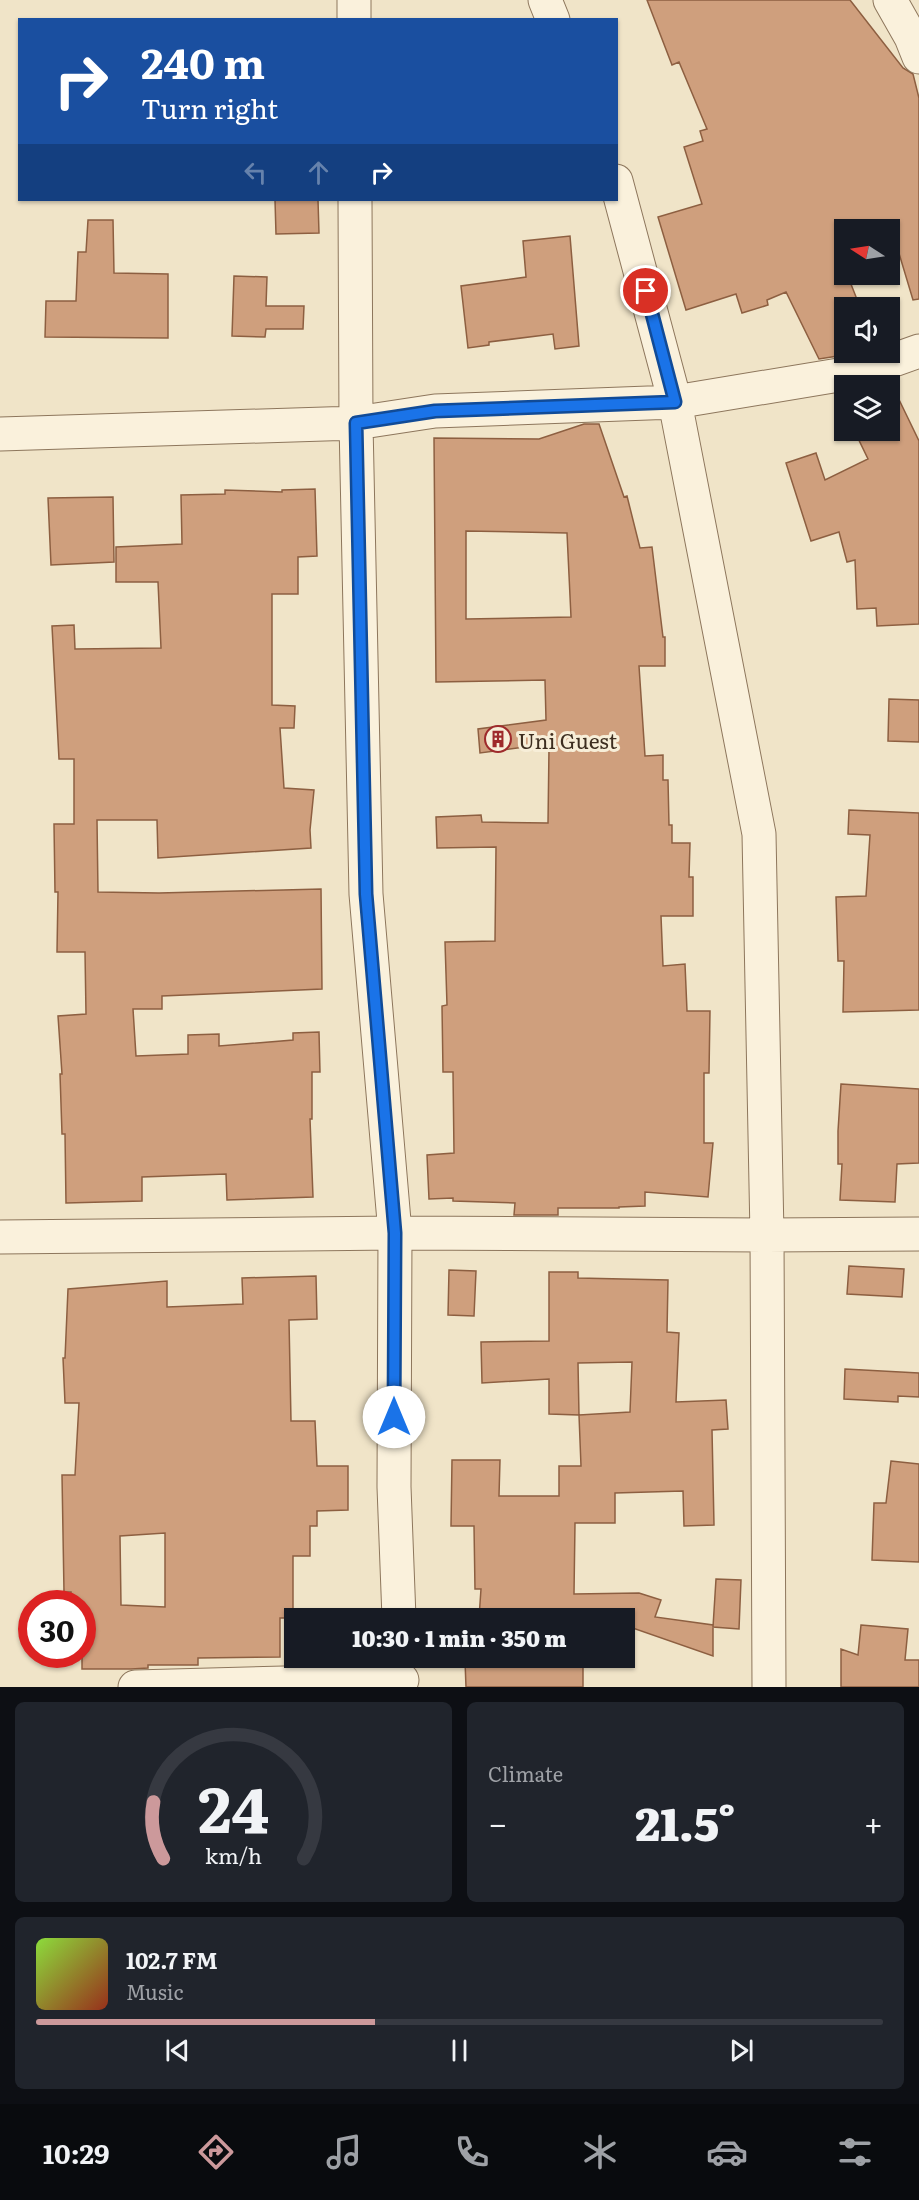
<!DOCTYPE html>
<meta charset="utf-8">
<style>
body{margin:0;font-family:Literata,serif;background:#20242c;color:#f1f3f6;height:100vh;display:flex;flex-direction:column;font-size:22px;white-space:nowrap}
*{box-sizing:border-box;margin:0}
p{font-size:20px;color:#9ea1a6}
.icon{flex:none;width:33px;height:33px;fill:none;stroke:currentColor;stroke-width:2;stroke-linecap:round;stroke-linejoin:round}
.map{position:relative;height:1687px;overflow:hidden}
.drawer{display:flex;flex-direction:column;gap:15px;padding:15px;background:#0d0f14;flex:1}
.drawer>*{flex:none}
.hud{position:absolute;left:18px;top:18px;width:600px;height:183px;border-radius:0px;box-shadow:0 2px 4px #0004;background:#1a4fa0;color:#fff;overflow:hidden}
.needle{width:39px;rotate:282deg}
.fabs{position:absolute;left:834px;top:219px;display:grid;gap:12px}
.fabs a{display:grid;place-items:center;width:66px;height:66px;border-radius:0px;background:#171b24;box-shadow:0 2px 4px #0004;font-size:30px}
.speed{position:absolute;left:18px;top:1590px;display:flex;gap:12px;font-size:30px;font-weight:700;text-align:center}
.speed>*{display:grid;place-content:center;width:78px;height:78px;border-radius:50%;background:#171b24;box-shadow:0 2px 4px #0004;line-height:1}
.speed .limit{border:9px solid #d22;background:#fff;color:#111}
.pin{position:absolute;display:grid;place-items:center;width:51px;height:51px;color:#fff;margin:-26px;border:3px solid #fff;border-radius:50%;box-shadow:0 2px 6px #0007}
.me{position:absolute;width:66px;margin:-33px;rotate:0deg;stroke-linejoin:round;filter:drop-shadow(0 0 4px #0008)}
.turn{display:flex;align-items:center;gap:21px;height:126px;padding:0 24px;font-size:27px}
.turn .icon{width:78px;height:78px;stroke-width:2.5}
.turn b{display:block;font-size:42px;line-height:51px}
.lanes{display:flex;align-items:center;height:57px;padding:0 24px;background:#0003;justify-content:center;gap:30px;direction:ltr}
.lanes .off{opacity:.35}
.big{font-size:45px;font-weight:800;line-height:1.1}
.drawer .widget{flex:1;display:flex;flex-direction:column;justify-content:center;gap:9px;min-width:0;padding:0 21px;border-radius:9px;background:#20242c}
.drawer .dial{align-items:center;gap:0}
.dial svg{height:156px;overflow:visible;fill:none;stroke:#363941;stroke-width:7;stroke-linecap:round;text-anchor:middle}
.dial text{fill:#f1f3f6;stroke:none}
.song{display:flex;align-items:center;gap:18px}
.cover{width:72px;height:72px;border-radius:9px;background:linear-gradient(135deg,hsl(90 70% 55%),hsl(10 70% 35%))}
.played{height:6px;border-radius:3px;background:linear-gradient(90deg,#cc999b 40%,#363941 40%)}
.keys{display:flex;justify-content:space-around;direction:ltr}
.heat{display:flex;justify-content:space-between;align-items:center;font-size:33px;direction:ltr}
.drawer .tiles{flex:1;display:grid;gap:15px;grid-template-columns:1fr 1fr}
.widget:last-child{grid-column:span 2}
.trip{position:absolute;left:284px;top:1608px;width:351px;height:60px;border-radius:0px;background:#171b24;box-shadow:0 2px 4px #0004;font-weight:800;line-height:60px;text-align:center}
.dock{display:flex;height:96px;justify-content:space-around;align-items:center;background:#090b0e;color:#9ea1a6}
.dock .icon{width:42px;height:42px}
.dock .active{color:#cc999b}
.dock b{font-size:27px;color:#f1f3f6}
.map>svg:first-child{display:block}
.building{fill:#cf9f7d;stroke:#8d5f41;stroke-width:1.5;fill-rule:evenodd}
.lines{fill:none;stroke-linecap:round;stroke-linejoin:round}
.minor-casing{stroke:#8d765c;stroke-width:35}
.minor{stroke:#faf1dc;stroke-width:33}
.route-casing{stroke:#114b97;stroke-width:15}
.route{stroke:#1a73e8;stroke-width:10}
.labels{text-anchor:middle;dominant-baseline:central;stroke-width:6;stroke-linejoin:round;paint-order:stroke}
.poi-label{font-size:21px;fill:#3d2e20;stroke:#f7eed8;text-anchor:start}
</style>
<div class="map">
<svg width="919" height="1687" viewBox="0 0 919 1687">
<rect width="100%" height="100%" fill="#f0e4c8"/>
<path class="building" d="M647 0H850L903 68 913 74 919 98V299L913 300 892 230H844V274H847L860 307 844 308V355L819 359 786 292 767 300 768 305 742 313 736 294 686 310 658 217 702 204 684 147 703 141 700 131 707 129 679 62 672 65Z
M275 200H318L319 233 276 234Z
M88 220H113L114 273 168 274V338L45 337 46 301H76L78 252H86Z
M570 236 579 346 555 349 553 334 489 342V345L468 348 461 286 526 277 523 241Z
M234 276 267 277 266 306H304L303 329H266L265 337 232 336Z
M890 381 919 441V624L877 626 876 608 857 609 855 560 847 562 839 532 811 541 786 463 816 453 825 480 868 459 854 430H890Z
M584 424H599L624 497 627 496 640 548 652 547 663 637H665V666H639L645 756 663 755V780H668L669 825H672V843H690L689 877H693V916H661L663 966 685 964 687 1011H710L709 1073H704V1143H713L708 1197 645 1192V1206L619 1207V1208H558V1215H514L515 1203 453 1201V1198L429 1199 427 1155 454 1153 453 1072H443L442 1006 447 1005 445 942 495 941 496 847 437 848 436 817 481 815 482 822 548 823 549 748H547V744L480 753 478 729 546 720 545 680 436 682 434 438 539 439ZM466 531 567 533 571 617 466 619Z
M315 489 317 556 298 557V594H272V705L295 706 294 728H280L284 788 314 790 310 830 311 848 158 858 157 820H97L98 892 159 893 321 889 322 989 162 996V1009H133L136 1056 188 1054V1035L219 1034V1046L293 1040V1033L319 1032 320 1072H312V1119H310L313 1197 227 1200 226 1174 142 1177V1201L66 1203 65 1134H62L60 1074H62L58 1016 86 1014 85 952H57L58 892H55L54 824H74V759H59L52 626 74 625 75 649 161 648 158 582H116V547L182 544 181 495 225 494V490L282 492V490Z
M113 497 114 562 51 565 48 498Z
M889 699 919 700V742L888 741Z
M849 810 919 813V1010L843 1012 844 961H838L836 897 866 896 870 835 848 834Z
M841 1084 919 1089V1163L897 1164 895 1202 840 1200 842 1164H838V1131Z
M849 1266 904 1269 902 1297 847 1294Z
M449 1270 476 1271 474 1316 448 1315Z
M549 1272H578V1278L668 1280 667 1332 679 1333 676 1402 726 1400 728 1429 712 1430 714 1525 684 1526 683 1491 615 1493V1523H575L574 1594 639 1593 661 1600 655 1617 713 1625V1656L624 1625V1618H479L481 1589H475L474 1526H451L452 1460H500L499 1496H559V1466H581L579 1415 549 1414V1379L482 1383 481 1342 549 1341ZM632 1362 630 1412 579 1415 578 1363Z
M316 1276 317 1319 289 1320 291 1421H315L317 1466H348V1510L317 1511V1526H310V1556H293V1618H280V1657L198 1658V1665H148V1668L131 1669H82V1604H70L71 1592H64L62 1475H75L79 1403H65L63 1358H65L68 1289 167 1281V1307L243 1304 242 1278ZM165 1533V1607L121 1605 120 1536Z
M845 1369 919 1373V1397L898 1396V1402L844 1399Z
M891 1461 919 1464V1562L872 1560 874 1503H886Z
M716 1579 741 1580 739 1629 713 1627Z
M861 1625 908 1629 905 1660H919V1687H841V1649L858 1655Z
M583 1659V1687H466L465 1661Z"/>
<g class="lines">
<defs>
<path id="minor" d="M354 0V20
M545 0 553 20
M890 0 911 37 919 57
M616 181 675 402 759 834 767 1235 769 1687
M355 200 356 423 366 894 395 1233 394 1487 399 1618
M0 434 356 423 435 411 675 402 863 371 919 351
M0 1237 395 1233 767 1235 919 1234
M135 1687 402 1680"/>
</defs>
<use href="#minor" class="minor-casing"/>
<use href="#minor" class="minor"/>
</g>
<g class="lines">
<defs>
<path id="route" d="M394 1417 395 1233 366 894 356 423 435 411 675 402 646 291"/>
</defs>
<use href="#route" class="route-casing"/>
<use href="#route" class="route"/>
</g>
<defs>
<symbol id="building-ring" viewBox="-11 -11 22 22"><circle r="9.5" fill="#f7eed8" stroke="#9e2a2b" stroke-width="1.5"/><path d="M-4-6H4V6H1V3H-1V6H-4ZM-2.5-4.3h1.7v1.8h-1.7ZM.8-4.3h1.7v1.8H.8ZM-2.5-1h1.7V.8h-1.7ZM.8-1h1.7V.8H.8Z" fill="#9e2a2b"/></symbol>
</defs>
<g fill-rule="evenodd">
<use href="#building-ring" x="483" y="724" width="30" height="30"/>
</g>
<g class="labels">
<g class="poi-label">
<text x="518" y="739">Uni Guest</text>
</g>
</g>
</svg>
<div class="fabs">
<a><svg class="needle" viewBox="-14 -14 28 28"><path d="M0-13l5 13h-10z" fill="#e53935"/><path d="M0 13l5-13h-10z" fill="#9ea1a6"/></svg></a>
<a><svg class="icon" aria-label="sound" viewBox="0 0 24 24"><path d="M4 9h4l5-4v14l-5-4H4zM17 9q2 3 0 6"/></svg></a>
<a><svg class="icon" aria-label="layers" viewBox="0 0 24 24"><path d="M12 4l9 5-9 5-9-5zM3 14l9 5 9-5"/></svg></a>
</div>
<div class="speed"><div class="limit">30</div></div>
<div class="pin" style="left:646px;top:291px;background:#d93025"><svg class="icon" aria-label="arrive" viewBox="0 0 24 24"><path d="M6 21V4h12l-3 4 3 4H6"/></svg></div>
<svg class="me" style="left:394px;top:1417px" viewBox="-20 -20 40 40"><circle r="19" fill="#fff"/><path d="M0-13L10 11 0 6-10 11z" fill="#1a73e8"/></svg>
<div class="trip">10:30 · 1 min · 350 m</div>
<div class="hud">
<div class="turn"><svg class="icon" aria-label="right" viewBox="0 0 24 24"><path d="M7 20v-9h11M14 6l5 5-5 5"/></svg><div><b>240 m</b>Turn right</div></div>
<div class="lanes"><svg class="icon off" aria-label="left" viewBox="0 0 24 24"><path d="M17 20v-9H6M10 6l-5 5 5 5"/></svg><svg class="icon off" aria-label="ahead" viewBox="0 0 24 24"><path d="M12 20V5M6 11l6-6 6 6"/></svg><svg class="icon" aria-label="right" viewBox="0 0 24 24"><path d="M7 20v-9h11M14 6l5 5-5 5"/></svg></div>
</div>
</div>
<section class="drawer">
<div class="tiles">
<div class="widget dial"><svg viewBox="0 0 100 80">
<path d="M14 69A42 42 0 1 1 86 69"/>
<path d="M14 69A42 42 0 0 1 9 40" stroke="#cc999b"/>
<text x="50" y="56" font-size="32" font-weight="700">24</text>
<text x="50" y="72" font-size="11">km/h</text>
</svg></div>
<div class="widget"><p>Climate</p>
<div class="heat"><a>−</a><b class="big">21.5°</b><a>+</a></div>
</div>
<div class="widget">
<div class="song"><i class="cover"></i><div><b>102.7 FM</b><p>Music</p></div></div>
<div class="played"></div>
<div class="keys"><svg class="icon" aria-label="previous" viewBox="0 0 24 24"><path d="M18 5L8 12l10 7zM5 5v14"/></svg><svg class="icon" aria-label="pause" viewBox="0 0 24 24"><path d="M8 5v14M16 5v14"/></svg><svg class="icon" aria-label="next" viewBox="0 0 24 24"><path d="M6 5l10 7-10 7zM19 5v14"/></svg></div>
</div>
</div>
</section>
<nav class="dock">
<b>10:29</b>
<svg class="icon active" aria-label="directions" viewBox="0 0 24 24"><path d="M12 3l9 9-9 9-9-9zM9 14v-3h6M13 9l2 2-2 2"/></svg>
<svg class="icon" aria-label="music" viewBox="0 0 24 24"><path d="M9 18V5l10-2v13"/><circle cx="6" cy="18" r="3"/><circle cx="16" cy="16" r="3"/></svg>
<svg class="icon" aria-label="phone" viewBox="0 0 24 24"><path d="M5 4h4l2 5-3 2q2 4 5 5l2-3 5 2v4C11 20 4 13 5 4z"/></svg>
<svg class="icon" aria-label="climate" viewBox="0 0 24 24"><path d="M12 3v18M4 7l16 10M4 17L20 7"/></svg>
<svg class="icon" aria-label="car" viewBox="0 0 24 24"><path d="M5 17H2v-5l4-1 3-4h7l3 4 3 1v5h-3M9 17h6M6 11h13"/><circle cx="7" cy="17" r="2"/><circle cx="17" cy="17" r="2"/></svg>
<svg class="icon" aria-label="filters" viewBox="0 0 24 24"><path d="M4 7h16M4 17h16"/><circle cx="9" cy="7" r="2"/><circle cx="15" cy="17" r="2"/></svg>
</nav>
